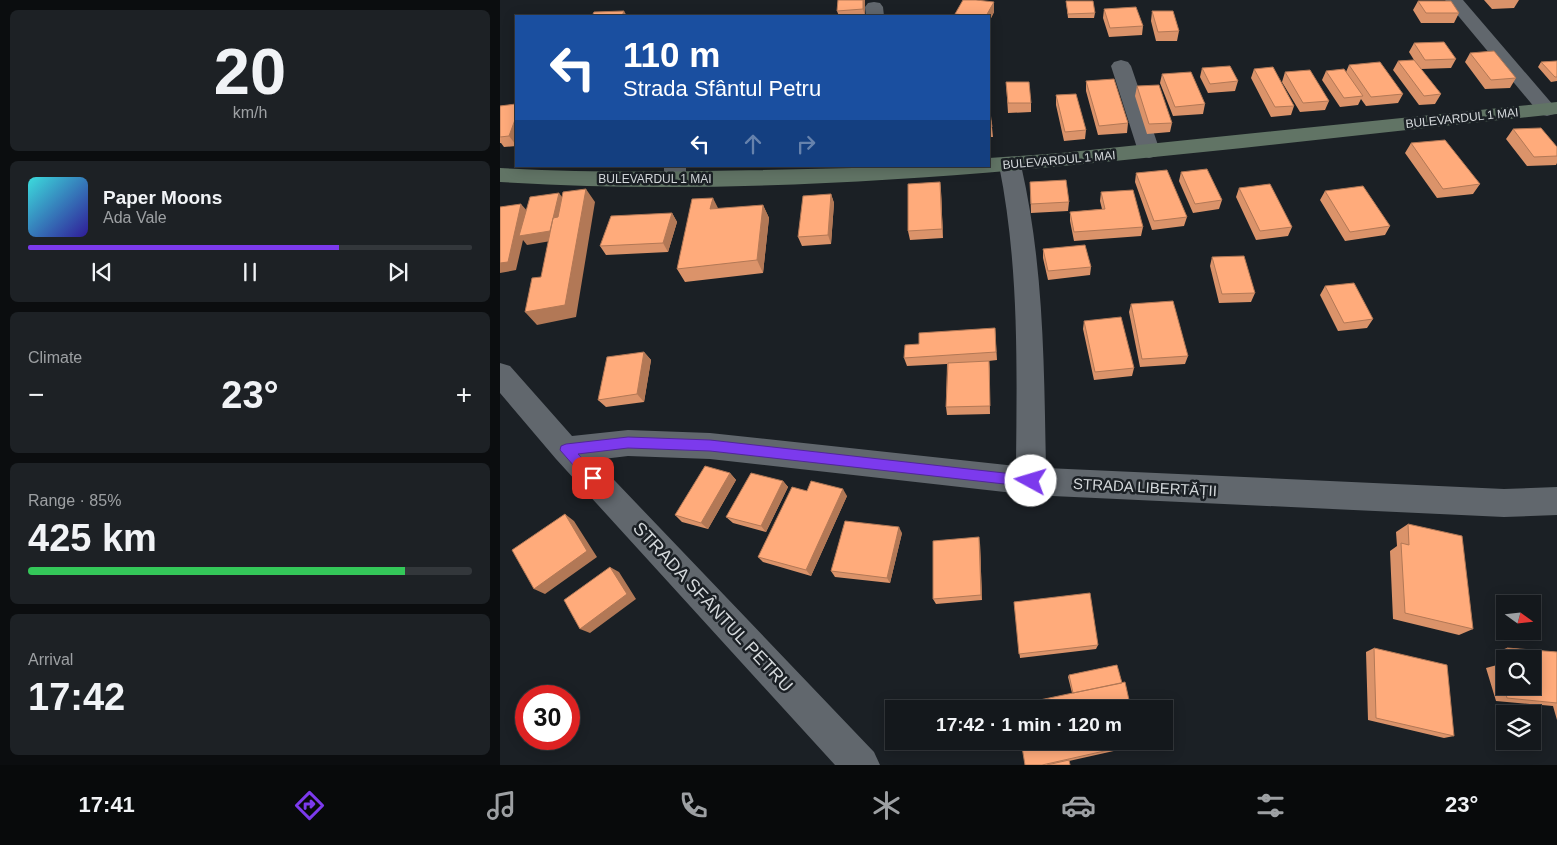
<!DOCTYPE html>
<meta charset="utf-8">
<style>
body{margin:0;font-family:Arial,sans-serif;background:#1d2125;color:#f1f3f6;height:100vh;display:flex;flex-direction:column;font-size:19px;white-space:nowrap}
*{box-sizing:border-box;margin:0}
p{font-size:16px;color:#9da0a3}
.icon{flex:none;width:28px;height:28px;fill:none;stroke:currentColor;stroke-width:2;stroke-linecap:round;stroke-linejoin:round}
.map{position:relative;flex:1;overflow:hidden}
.side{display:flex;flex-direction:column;gap:10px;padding:10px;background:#0b0d0f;width:500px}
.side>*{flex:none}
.hud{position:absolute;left:15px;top:15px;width:475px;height:152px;border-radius:0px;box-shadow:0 2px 12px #0003,0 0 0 1px #33373b;background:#1a4fa0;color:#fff;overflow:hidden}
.needle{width:32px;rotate:105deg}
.controls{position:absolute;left:996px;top:595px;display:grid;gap:10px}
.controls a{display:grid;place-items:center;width:45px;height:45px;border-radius:0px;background:#14181c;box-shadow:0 2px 12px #0003,0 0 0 1px #33373b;font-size:25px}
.speed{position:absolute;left:15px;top:685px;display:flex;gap:10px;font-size:25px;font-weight:700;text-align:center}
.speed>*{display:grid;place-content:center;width:65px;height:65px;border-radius:50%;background:#14181c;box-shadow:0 2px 12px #0003,0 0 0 1px #33373b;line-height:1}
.speed .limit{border:8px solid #d22;background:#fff;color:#111}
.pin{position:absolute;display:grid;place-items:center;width:42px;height:42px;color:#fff;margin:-21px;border-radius:10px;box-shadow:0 2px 8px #0006}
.me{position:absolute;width:55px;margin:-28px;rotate:276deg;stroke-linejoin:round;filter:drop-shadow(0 0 4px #0008)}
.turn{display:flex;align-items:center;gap:18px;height:105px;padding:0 25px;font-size:22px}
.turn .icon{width:65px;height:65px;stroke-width:2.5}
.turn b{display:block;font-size:35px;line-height:42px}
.lanes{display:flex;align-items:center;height:48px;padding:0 25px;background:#0003;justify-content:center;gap:25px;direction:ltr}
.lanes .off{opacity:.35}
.big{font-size:38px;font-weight:700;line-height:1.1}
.side .tile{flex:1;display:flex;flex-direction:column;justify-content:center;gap:8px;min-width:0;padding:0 18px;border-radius:8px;background:#1d2125}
.side .dial{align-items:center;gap:0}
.dial b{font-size:65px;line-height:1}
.song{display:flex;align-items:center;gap:15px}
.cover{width:60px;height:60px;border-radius:8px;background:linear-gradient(135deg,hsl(180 70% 55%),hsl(250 70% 35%))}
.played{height:5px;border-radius:2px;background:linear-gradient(90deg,#7c3aed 70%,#33373b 70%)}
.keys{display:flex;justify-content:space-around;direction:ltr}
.heat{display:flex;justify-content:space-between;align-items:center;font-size:28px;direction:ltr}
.charge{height:8px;border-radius:4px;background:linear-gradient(90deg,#34c759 85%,#33373b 0)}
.trip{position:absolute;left:385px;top:700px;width:288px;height:50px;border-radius:0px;background:#14181c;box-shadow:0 2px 12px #0003,0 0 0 1px #33373b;font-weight:700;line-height:50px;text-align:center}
.dock{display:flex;height:80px;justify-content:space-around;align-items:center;background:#080a0b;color:#9da0a3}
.dock .icon{width:35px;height:35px}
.dock .selected{color:#7c3aed}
.dock b{font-size:22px;color:#f1f3f6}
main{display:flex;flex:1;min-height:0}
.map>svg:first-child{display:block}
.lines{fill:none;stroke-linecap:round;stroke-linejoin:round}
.street{fill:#61676d;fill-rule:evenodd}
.secondary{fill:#617465;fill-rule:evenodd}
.wall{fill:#db936a;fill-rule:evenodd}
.shaded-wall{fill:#b27856}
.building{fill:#ffab7b;stroke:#b27856}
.route{fill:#7c3aed;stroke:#51269a}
.labels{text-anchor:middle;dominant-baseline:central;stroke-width:5;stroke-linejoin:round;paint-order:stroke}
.far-street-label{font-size:12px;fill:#d4d8db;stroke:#1b2025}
.street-label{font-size:15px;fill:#d4d8db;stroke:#1b2025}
.near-street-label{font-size:18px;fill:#d4d8db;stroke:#1b2025}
</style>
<main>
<section class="side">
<div class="tile dial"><b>20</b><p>km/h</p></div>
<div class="tile">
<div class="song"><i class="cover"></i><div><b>Paper Moons</b><p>Ada Vale</p></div></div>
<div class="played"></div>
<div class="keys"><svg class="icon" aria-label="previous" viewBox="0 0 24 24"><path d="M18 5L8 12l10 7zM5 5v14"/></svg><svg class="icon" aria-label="pause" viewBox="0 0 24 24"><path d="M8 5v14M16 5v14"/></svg><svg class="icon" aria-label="next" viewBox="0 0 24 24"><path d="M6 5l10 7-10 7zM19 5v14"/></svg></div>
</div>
<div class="tile"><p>Climate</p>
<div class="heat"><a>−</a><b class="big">23°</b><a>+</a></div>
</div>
<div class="tile"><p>Range · 85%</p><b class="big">425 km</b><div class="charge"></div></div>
<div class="tile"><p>Arrival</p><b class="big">17:42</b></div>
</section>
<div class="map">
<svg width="1057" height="765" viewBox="0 0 1057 765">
<rect width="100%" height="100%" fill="#1b2025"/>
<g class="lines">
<path class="street" d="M945 0H963L1054 106 1057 110 1054 114 1047 116 1040 114Z
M374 2 380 3 383 7 384 16H366L365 7 368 3Z
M621 60 628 62 631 66 660 151 657 156 649 158 641 156 638 151 611 66 614 62Z
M510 158 518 160 521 165C544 266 544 365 546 468L1004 489 1057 487V515L1004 517 531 495 210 459 128 456 95 460 374 752 380 765H335L56 459 0 393V363L10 366 72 436 128 430 210 433 516 466C517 364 519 265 499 165L502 160Z
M164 166H186V180L183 185 175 187 167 185 164 180Z"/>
<path class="secondary" d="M1057 102V114C942 126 827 139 713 151 476 176 238 197 0 182V168C163 177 326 166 489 166V158L561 153Z"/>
</g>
<path class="wall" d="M338 0H365V16H339L337 11Z
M984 0H1019L1014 8 992 9Z
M566 1 595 13 594 18H568Z
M918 1 959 13 954 23H921L913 10Z
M604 9 643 26 642 35 609 37 603 18Z
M652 11 679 31 677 41H656L651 21Z
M494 12 489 22V16H456L455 14Z
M914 43 956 59 951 68 921 69 941 94 935 104 919 105 893 70 898 61 914 60 909 52Z
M970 53 1016 78 1010 88 985 89 965 62Z
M1057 61V81L1051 82 1038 67 1041 62Z
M849 65 903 94 898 103 866 106 861 99 858 105 840 107 822 80 826 71 846 72Z
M702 68 738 81 735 91 708 93 700 77Z
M754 69 794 106 791 115 771 117 751 78Z
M785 72 829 101 825 110 800 112 782 82Z
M662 74 705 104 703 114 673 116 660 83Z
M586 81 628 123 627 133 598 135 586 91Z
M506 82 531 103V112L508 113Z
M637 86 672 123 670 132 647 134 635 96Z
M556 95 586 130 585 139 564 141 556 105Z
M16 104V146L4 147 1 143H0V106Z
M489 105 492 127 493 137H489Z
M1013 129 1057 147V163L1056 165 1027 166 1006 139Z
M911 143 980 184 973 194 937 198 905 153Z
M681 172 722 200 719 209 693 213 679 181Z
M636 173 687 217 684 226 652 230 635 182Z
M440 182 441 191 443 238 410 240 408 231Z
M530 182 569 202 568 211 531 213Z
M739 188 792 227 788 236 756 240 736 197Z
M825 191 890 226 885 235 845 241 820 200Z
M601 192 643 227 641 236 574 241 570 221V212L602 209 600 201Z
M331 194 334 203 331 244 302 246 298 237Z
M263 205 269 218 263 273 185 282 177 269 218 209Z
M172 213 177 222 168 252 106 255 100 246Z
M543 249 591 267 590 275 548 280 543 258Z
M712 257 755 293 751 302 719 303 710 266Z
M825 286 873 319 867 328 838 331 820 295Z
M631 304 688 356 685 364 640 367 629 312Z
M584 321 634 368 632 376 594 380 583 329Z
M495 328 497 360 480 362 489 361 490 414 447 415 446 407 447 364 407 366 404 358 419 344Z
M144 352 151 360 144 402 106 407 98 400Z
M230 473 236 480 208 529 182 522 175 515Z
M283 481 288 487 266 532 233 523 226 517Z
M307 491 347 496 311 576 263 562 258 557Z
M908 524 973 629 959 635 893 619 890 551 897 546 896 532Z
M402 533 390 583 335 577 331 571Z
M480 543 482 600 436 604 433 599Z
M514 602 598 645 596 649 520 658Z
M874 648 954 736 944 738 868 720 866 652Z
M1007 648 1057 652V720L1053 706 996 701 986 668 997 665H1000L996 652ZM1005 659H1032L1005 686Z
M617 665 572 693 568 677 569 675Z
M640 743 636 746 569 761 570 765H525Z"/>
<path class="shaded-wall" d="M363 0H365V16L363 9Z
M494 2V12L489 22V16H486Z
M124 11 127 16H122Z
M16 117V145L9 136Z
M440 182 441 191 443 238 442 229Z
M86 189 95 202 76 317 37 325 25 312Z
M59 193 66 202 57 240 27 245 23 240 16 270 0 273V263L21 204 29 213Z
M331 194 334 203 331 244 328 235Z
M213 198 220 212 210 209Z
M263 205 269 218 263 273 257 260Z
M172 213 177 222 168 252 163 243Z
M144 352 151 360 144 402 137 394Z
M489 361 490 369V414V406Z
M230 473 236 480 208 529 201 523Z
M283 481 288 487 266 532 261 526Z
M343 489 347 496 311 576 306 570Z
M65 514 74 521 97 557 45 594 34 589Z
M399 527 402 533 390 583 387 578Z
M479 537 480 543 482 600 481 595Z
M110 567 119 572 136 599 90 633 80 629Z"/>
<path class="building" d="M338 0H363V9L337 11Z
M463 0H476L494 2 486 16H475L455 14Z
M566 1H593L595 13 568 14Z
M918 1H951L959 13H926Z
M636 7 643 26 610 28 604 9Z
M124 11 122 16H92L94 12Z
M652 11H673L679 31 658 32Z
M944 42 956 59 925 60 914 43Z
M994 51 1016 78 991 80 970 53Z
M914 60 941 94 924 96 898 61Z
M1057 61V77H1055L1041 62Z
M880 62 903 94 871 97 849 65Z
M730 66 738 81 710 84 702 68Z
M773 67 794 106 775 107 754 69Z
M844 69 863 96 844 98 826 71Z
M810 70 829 101 803 103 785 72Z
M691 72 705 104 675 107 662 74Z
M614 79 628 123 599 126 586 81Z
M506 82H529L531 103H508Z
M659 85 672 123 649 124 637 86Z
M576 94 586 130 565 132 556 95Z
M16 104V117L9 136 0 137V106Z
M489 105 492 127H489Z
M1041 128 1057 147V156L1034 157 1013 129Z
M945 140 980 184 943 189 911 143Z
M707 169 722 200 695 204 681 172Z
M667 170 687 217 654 221 636 173Z
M566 180 569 202 531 204 530 182Z
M440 182 442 229 408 231V184Z
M770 184 792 227 760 231 739 188Z
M863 186 890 226 850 232 825 191Z
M86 189 65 305 25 312 32 278 41 277 53 218 58 217 63 192Z
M633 190 643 227 574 232 570 212 605 209 601 192Z
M59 193 50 231 19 236 30 197Z
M331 194 328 235 298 237 303 196Z
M213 198 210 209 263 205 257 260 177 269 192 199Z
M21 204 8 262 0 263V207Z
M172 213 163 243 100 246 111 216Z
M585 245 591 267 548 271 543 249Z
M744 256 755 293 722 294 712 257Z
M854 283 873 319 844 323 825 286Z
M673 301 688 356 642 359 631 304Z
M621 317 634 368 595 372 584 321Z
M495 328 496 352 404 358 405 345 419 344V333Z
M144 352 137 394 98 400 107 357Z
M489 361 490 406 446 407 448 363Z
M205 466 230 473 201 523 175 515Z
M251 473 283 481 261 526 226 517Z
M311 481 343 489 306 570 258 557 292 487 307 491Z
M65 514 87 551 34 589 12 550Z
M345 521 399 527 387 578 331 571Z
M908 524 962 536 973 629 905 613 901 543 909 545Z
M479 537 481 595 433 599V541Z
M110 567 127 594 80 629 64 600Z
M590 593 598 645 519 654 514 602Z
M874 648 947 665 954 736 876 718Z
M1007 648 1057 652V703L1007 698 997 665H1005V686H1032V659H1011Z
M617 665 622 683 573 693 569 675Z
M625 682 631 709H516V705Z
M521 741H639L640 743 542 765H525Z
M569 760 570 765H547Z"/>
<path class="route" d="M128 437 210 440 531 476 535 477 537 481 535 485 531 487 210 451 128 448 78 454 97 474 99 478 97 482 93 484 88 482 60 450 61 446 66 444Z"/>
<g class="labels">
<g class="far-street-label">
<text transform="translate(962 118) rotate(-6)">BULEVARDUL 1 MAI</text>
<text transform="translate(559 160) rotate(-5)">BULEVARDUL 1 MAI</text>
<text x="155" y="179">BULEVARDUL 1 MAI</text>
</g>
<g class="street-label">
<text transform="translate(645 487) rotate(3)">STRADA LIBERTĂȚII</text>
</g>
<g class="near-street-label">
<text transform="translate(213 607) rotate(47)">STRADA SFÂNTUL PETRU</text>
</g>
</g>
</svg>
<div class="controls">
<a><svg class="needle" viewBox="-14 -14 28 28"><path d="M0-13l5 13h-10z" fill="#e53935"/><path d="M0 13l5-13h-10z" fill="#9da0a3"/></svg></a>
<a><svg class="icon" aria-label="search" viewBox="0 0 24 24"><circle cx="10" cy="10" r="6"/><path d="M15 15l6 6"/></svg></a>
<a><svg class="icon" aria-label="layers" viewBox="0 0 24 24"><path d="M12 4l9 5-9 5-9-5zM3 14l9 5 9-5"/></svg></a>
</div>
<div class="speed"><div class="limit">30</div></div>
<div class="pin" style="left:93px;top:478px;background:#d93025"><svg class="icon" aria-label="arrive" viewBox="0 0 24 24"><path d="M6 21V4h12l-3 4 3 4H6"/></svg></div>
<svg class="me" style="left:531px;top:481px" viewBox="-20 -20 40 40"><circle r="19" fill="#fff"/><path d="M0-13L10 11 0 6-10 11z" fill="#7c3aed"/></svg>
<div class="trip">17:42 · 1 min · 120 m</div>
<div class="hud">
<div class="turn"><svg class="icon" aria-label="left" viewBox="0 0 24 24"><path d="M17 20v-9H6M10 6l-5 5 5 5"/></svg><div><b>110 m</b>Strada Sfântul Petru</div></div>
<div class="lanes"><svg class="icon" aria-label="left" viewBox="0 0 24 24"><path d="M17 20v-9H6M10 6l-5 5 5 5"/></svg><svg class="icon off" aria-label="ahead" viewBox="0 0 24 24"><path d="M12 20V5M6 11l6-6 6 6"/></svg><svg class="icon off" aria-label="right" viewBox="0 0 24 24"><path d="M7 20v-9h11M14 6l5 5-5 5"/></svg></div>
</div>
</div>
</main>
<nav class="dock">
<b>17:41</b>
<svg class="icon selected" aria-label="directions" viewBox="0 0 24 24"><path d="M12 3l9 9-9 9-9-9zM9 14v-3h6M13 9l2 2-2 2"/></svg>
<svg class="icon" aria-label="music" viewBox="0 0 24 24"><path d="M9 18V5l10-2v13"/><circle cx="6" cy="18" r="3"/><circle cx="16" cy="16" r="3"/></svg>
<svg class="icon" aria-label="phone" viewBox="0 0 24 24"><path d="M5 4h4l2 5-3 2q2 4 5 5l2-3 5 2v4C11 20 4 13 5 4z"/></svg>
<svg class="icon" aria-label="climate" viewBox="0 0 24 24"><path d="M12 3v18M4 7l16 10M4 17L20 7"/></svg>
<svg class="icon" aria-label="car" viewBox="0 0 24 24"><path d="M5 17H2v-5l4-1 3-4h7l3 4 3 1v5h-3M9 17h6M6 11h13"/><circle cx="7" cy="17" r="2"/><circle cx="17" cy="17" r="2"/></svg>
<svg class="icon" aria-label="filters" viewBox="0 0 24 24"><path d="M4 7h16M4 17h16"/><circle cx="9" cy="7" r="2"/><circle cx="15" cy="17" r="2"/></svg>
<b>23°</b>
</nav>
